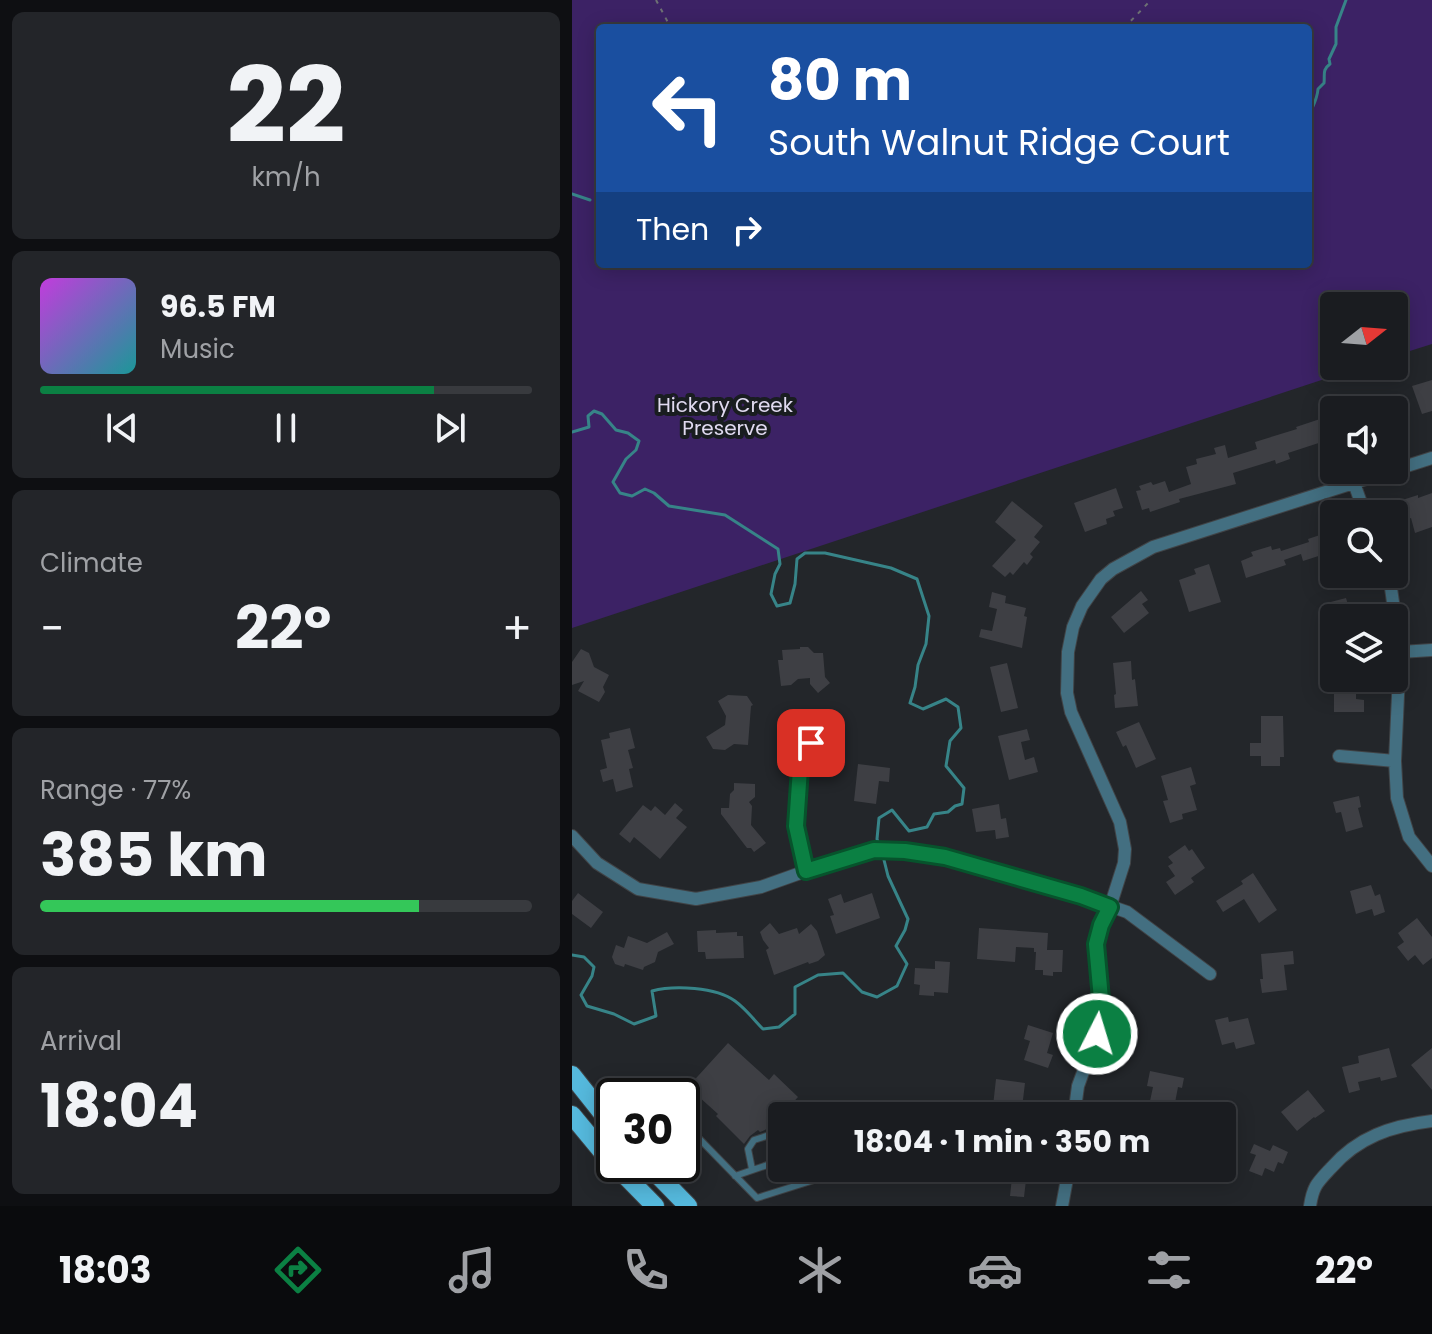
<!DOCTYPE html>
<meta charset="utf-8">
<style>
body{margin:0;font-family:Poppins,sans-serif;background:#232529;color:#f1f3f6;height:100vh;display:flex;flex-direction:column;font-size:30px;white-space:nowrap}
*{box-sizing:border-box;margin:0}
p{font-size:26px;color:#9fa1a5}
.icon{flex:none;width:44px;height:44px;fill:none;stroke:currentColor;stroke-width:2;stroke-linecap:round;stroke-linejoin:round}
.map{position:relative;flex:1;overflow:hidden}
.details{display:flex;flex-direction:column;gap:12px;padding:12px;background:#0e0f12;width:572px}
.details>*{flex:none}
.top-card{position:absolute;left:24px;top:24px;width:716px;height:244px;border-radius:8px;box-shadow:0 4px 20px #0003,0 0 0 2px #383a3e;background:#1a4fa0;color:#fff;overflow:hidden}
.needle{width:52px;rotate:73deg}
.fabs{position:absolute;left:748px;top:292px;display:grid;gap:16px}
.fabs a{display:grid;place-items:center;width:88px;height:88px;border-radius:8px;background:#1a1c20;box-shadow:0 4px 20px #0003,0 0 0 2px #383a3e;font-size:40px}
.speed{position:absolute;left:24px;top:1078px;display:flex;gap:16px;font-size:40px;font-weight:700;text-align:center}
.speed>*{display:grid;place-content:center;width:104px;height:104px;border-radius:50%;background:#1a1c20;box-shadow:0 4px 20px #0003,0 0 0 2px #383a3e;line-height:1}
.speed .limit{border:4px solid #111;border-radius:12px;background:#fff;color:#111}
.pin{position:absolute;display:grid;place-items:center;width:68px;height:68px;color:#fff;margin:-34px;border-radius:16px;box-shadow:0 4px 12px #0006}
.me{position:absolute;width:88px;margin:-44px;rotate:5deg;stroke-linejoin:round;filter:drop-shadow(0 0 6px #0008)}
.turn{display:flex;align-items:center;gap:28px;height:168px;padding:0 40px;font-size:36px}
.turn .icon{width:104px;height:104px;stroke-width:2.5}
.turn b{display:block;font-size:56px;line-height:68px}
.then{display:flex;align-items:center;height:76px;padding:0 40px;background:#0003;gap:16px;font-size:30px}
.big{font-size:60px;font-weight:700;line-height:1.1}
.details .card{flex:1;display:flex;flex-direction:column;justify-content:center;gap:12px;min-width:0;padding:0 28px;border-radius:12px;background:#232529}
.details .dial{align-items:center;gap:0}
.dial b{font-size:104px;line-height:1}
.song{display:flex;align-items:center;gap:24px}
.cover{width:96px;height:96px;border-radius:12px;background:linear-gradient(135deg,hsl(290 70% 55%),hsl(180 70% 35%))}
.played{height:8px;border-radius:4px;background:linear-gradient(90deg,#0b8043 80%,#383a3e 80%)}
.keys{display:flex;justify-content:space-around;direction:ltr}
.heat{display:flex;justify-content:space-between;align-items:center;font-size:44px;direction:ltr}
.charge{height:12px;border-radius:6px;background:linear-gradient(90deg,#34c759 77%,#383a3e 0)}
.trip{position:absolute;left:196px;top:1102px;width:468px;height:80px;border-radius:8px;background:#1a1c20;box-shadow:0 4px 20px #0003,0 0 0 2px #383a3e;font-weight:700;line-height:80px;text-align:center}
.tab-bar{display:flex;height:128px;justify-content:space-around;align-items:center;background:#0a0b0d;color:#9fa1a5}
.tab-bar .icon{width:56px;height:56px}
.tab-bar .selected{color:#0b8043}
.tab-bar b{font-size:36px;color:#f1f3f6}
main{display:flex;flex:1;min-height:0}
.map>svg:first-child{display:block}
.green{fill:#3c2265;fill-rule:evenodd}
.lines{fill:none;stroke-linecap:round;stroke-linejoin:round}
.stream{stroke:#378488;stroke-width:3}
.building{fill:#3e3f44}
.service-casing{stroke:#404346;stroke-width:8}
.minor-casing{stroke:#404346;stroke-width:14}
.primary-casing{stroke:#404346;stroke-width:20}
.path{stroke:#6e7174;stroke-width:2;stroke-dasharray:4 6;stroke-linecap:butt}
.service{stroke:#436f81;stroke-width:6}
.minor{stroke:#436f81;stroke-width:12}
.primary{stroke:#55b9dd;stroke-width:18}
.route-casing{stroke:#07532c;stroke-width:20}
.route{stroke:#0b8043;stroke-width:14}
.labels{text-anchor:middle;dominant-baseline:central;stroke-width:8;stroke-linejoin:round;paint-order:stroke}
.park-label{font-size:20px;fill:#e0daf0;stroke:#191d20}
</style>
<main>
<section class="details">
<div class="card dial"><b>22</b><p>km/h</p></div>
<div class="card">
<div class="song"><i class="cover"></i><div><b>96.5 FM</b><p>Music</p></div></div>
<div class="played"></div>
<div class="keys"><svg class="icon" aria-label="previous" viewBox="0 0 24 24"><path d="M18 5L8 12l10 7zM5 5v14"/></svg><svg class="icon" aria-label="pause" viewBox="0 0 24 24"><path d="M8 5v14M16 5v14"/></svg><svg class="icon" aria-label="next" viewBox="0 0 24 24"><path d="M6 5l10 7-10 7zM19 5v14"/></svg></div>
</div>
<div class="card"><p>Climate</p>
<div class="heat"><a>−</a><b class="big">22°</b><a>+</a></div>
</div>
<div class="card"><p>Range · 77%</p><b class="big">385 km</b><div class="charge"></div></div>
<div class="card"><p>Arrival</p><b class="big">18:04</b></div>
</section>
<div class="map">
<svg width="860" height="1206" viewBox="0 0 860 1206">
<rect width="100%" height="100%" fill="#23262a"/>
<path class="green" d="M0 0H860V344L822 356V306H762V366H792L0 628ZM28 28H736V264H28Z"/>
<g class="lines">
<path class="stream" d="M736 119C739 108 745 102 746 89L752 83C753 74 750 70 758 64L757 59 764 44V27L774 0
M0 194 18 200
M0 432 17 427 16 416 22 411 30 414 44 430 56 433 67 441 64 450 54 459 41 482 48 493 60 496 73 489 82 493 97 506 153 515 206 549 208 564 203 574 199 594 205 606 218 603 223 584 225 559 233 553H253L319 568 345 579 357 616 354 644 346 665 343 687 338 703 351 709 374 699 386 707 389 728 378 741 374 766 392 788 390 804 383 806 376 812 362 814 355 827 337 831 320 810 307 818 305 839 307 845
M0 955 12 957 22 967 20 976 9 995 15 1006 42 1014 62 1024 84 1016 80 991C102 985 144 987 163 1001 174 1009 182 1020 191 1029L207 1027 223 1014V987L246 975 271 973 290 992 305 997 325 986 335 964 324 946 333 930 336 919 316 876 311 856"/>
</g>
<path class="building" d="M860 380V411L850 414 840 386Z
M810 395 815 410H769V408Z
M757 416 762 431V438L716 453 718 459 704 464 703 460 661 473 664 484 607 499 608 502 578 512 577 508 570 510 564 491 569 490 567 486 579 482 581 485 593 481 597 492 619 484 614 467 625 464 624 459 644 454 642 448 653 445 656 458 685 449 683 442 725 429 724 427Z
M544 488 551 508 541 511 543 516 534 519 535 524 513 532 502 503Z
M860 493V527L843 533 839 518 830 521 824 502 846 495V498Z
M440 501 471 526 462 537 468 542 458 554 461 557 455 565 452 562 441 575 438 572 433 577 420 566 444 540 423 522Z
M759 524 762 533V551L731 561 729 554 712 560 714 565 674 578 669 561 681 556 679 552 699 546 700 550 708 548 709 551 737 542 736 539 748 535 746 528Z
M637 564 649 602 617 612 607 580 624 574 622 569Z
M569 591 576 600 570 604 577 613 552 633 539 617Z
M420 592 434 596 433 603 454 608 452 616 455 617 450 648 407 637 409 629 420 631 425 609 417 607Z
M774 598 780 618H762V634L759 635 751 604Z
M228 647H236L242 653H251L253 677 258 683 246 693 238 684V678L226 679 219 685 209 686 206 660H211L210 650 228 649Z
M9 649 17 653 22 667 37 675 31 687 33 692 27 702 6 691 12 681 0 685V662Z
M559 661 560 680 563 679 566 706 543 708 542 695 544 694 541 663Z
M435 663 446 708 429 712 418 667Z
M762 678H784V699L792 700V712H762Z
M156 695 175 696 181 705 179 706 176 745 162 744 153 750 141 749 134 737 153 725 154 716 146 701Z
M689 716H711L712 757H708V766H689V756H678V743H689Z
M567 722 584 759 564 768 554 745 551 747 544 732Z
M58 728 63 748 56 750 61 768 57 769 61 787 44 792 41 779 31 782 28 770 35 768 29 740 38 738 37 733Z
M455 729 458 740 449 742 453 760 462 757 466 772 437 780 426 736Z
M286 764 318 768 317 782 307 781 304 804 282 801Z
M619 767 624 784 618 786 625 810 610 814 611 819 598 823 591 801 596 800 589 776Z
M162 783 183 784V797L177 802 180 806 179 825 194 843 182 852 179 848H175L149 814V808H157L158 794 162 790Z
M787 796 789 807 786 808 791 827 774 832 769 812 764 813 761 802Z
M103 803 111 810 104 818 115 827 88 859 62 837 58 843 47 834 71 805 79 811 83 806 93 815Z
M427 804 429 819 434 818 437 837 424 839 423 830 404 832 400 809Z
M613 845 617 851 620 849 633 868 619 878 622 882 603 895 594 882 603 876 596 866 601 863 596 857Z
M681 873 705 910 687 923 672 899 651 912 644 901 671 884 669 881Z
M799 885 803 896 808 894 813 912 802 916 800 909 784 914 778 891Z
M6 893 31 912 19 928 0 914V901Z
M300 893 308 918 264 934 258 916 262 915 256 899 269 894 272 903Z
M845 918 860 937V958L851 965 843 955 836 961 825 947 832 942 826 933Z
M198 923 207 934 225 928 227 934 239 924 245 931 253 955 246 961 237 964 236 962 202 975 194 950 197 948 191 940 188 932Z
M407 928 476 933 475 950H491L490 972H481V976L471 975V970H463L464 952H462V948L444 947 443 962 405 959Z
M144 930V933L165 932V936H171L172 958 134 959 133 952H126L125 931Z
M95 932 102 944 86 952 83 962 72 967 71 970 53 964 52 967 43 964 40 957 44 945 52 948 56 936 75 943Z
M721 951 722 964 712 965 715 990 690 993 688 979H691L689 954Z
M363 961 378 962 376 993 362 992V996L347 995 348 985 342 984 343 968 363 969Z
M656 1017 657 1022 676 1018 683 1044 664 1049 662 1042 650 1045 643 1020Z
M456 1025 481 1033 475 1053 481 1055 476 1068 452 1060 458 1041 452 1039Z
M156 1043 197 1080 202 1074 226 1097 205 1120 204 1119 193 1130 188 1132 186 1130 178 1136 172 1144 144 1116 146 1114 116 1087Z
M817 1048 825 1077 809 1081 808 1077 786 1082 788 1090 777 1093 770 1067 787 1063 786 1056Z
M860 1048V1090L839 1065Z
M578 1071 612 1078 610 1088 606 1087 602 1108 599 1107 598 1113 580 1110 581 1102 578 1101 581 1087 575 1086Z
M424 1079 453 1083 450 1108 471 1110V1116L420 1115Z
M736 1090 753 1111 743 1118 742 1117 725 1131 709 1112Z
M682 1144 698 1151 701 1145 716 1152 711 1164 706 1162 702 1172 693 1168 690 1176 677 1171 684 1155 678 1153Z
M441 1168H462L460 1180H454L452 1197 438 1196Z"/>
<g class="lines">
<defs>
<path id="service" d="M252 1116 277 1108 279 1116
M110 1121 185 1198 280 1168
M180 1169 176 1149 182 1140 210 1131
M163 1176 210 1160"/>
<path id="minor" d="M782 483 793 514
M815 574 818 581 828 652 823 761 825 798 837 837 860 866
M828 652 860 650
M767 756 823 761
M0 836 25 863 66 889 124 899 189 887 234 871 302 850 333 851 373 857 509 896 555 912 638 974
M234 871 224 826 228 769 239 743
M502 1116 506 1086 525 1034 529 999 524 944 529 925 538 907 552 863 553 849 548 822 499 712 495 693 496 652 501 627 510 606 529 579 541 569 581 547 860 458
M490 1206 497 1168
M738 1206C741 1186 745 1183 759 1168 786 1137 819 1126 860 1121"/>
<path id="primary" d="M0 1075 42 1128
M0 1115 33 1155 83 1206
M75 1164 116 1206"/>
</defs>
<use href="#service" class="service-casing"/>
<use href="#minor" class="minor-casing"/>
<use href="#primary" class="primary-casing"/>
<path class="path" d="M84 0 99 28
M552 28 579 0"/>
<use href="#service" class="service"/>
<use href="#minor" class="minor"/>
<use href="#primary" class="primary"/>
</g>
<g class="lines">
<defs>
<path id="route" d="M239 743 228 769 224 826 234 871 302 850 333 851 373 857 509 896 538 907 529 925 524 944 529 999 525 1034"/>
</defs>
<use href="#route" class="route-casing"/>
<use href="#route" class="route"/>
</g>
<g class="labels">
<g class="park-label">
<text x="153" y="405">Hickory Creek<tspan x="153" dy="23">Preserve</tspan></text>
</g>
</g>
</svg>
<div class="fabs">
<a><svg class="needle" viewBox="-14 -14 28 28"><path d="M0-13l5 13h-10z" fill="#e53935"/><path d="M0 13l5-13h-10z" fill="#9fa1a5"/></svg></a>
<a><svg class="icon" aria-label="sound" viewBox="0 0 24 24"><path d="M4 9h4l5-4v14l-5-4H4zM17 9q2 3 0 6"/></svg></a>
<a><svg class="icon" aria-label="search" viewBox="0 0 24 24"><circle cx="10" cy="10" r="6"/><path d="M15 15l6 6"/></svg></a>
<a><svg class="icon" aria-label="layers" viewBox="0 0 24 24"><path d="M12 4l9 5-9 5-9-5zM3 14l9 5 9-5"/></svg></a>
</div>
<div class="speed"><div class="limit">30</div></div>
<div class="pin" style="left:239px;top:743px;background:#d93025"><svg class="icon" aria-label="arrive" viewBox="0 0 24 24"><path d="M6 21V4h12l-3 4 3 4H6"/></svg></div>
<svg class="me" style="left:525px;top:1034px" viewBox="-20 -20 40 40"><circle r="17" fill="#0b8043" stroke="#fff" stroke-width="3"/><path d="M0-11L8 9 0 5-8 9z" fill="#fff"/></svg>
<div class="trip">18:04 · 1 min · 350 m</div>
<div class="top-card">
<div class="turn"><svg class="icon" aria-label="left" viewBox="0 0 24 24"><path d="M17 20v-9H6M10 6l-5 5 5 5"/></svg><div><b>80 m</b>South Walnut Ridge Court</div></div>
<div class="then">Then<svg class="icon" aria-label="right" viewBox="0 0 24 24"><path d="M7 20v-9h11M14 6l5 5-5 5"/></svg></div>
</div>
</div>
</main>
<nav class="tab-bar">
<b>18:03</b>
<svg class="icon selected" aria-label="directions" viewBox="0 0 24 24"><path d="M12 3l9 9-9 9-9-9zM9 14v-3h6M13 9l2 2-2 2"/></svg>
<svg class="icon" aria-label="music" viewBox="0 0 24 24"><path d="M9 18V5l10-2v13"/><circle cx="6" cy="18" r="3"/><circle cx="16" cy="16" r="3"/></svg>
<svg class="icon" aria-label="phone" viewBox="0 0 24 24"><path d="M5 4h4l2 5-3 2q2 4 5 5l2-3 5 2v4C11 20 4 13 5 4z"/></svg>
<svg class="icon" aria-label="climate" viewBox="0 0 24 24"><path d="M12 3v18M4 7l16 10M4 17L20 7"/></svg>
<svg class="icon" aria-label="car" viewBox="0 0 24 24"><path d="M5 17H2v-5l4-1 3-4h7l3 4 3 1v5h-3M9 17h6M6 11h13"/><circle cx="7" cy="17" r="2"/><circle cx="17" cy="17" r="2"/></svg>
<svg class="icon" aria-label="filters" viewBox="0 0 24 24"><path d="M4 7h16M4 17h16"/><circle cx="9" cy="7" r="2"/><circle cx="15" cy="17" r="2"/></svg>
<b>22°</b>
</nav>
